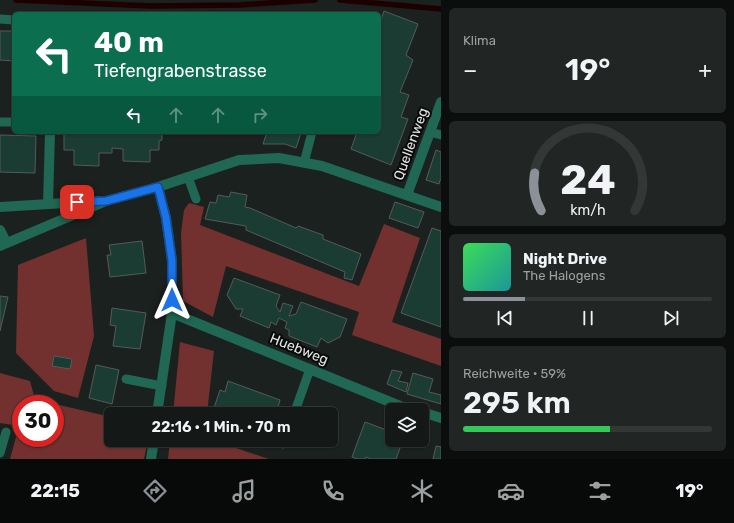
<!DOCTYPE html>
<html lang="de">
<meta charset="utf-8">
<style>
body{margin:0;font-family:Rubik,sans-serif;background:#212624;color:#f1f3f6;height:100vh;display:flex;flex-direction:column;font-size:15px;white-space:nowrap}
*{box-sizing:border-box;margin:0}
p{font-size:13px;color:#9da0a1}
.icon{flex:none;width:22px;height:22px;fill:none;stroke:currentColor;stroke-width:2;stroke-linecap:round;stroke-linejoin:round}
.map{position:relative;flex:1;overflow:hidden}
.drawer{display:flex;flex-direction:column;gap:8px;padding:8px;background:#0b0e0d;width:293px}
.drawer>*{flex:none}
.guide{position:absolute;left:12px;top:12px;width:369px;height:122px;border-radius:6px;box-shadow:0 1px 3px #0004,0 0 0 1px #333836;background:#0b6e4f;color:#fff;overflow:hidden}
.tools{position:absolute;left:385px;top:403px;display:grid;gap:8px}
.tools a{display:grid;place-items:center;width:44px;height:44px;border-radius:6px;background:#141917;box-shadow:0 1px 3px #0004,0 0 0 1px #333836;font-size:20px}
.speed{position:absolute;left:12px;top:395px;display:flex;gap:8px;font-size:20px;font-weight:700;text-align:center}
.speed>*{display:grid;place-content:center;width:52px;height:52px;border-radius:50%;background:#141917;box-shadow:0 1px 3px #0004,0 0 0 1px #333836;line-height:1}
.speed .limit{border:6px solid #d22;background:#fff;color:#111}
.pin{position:absolute;display:grid;place-items:center;width:34px;height:34px;color:#fff;margin:-17px;border-radius:8px;box-shadow:0 2px 6px #0006}
.me{position:absolute;width:44px;margin:-22px;rotate:0deg;stroke-linejoin:round;filter:drop-shadow(0 0 3px #0008)}
.turn{display:flex;align-items:center;gap:14px;height:84px;padding:0 16px;font-size:18px}
.turn .icon{width:52px;height:52px;stroke-width:2.5}
.turn b{display:block;font-size:28px;line-height:34px}
.lanes{display:flex;align-items:center;height:38px;padding:0 16px;background:#0003;justify-content:center;gap:20px;direction:ltr}
.lanes .off{opacity:.35}
.big{font-size:30px;font-weight:600;line-height:1.1}
.drawer .widget{flex:1;display:flex;flex-direction:column;justify-content:center;gap:6px;min-width:0;padding:0 14px;border-radius:6px;background:#212624}
.drawer .dial{align-items:center;gap:0}
.dial svg{height:104px;overflow:visible;fill:none;stroke:#333836;stroke-width:7;stroke-linecap:round;text-anchor:middle}
.dial text{fill:#f1f3f6;stroke:none}
.song{display:flex;align-items:center;gap:12px}
.cover{width:48px;height:48px;border-radius:6px;background:linear-gradient(135deg,hsl(130 70% 55%),hsl(180 70% 35%))}
.played{height:4px;border-radius:2px;background:linear-gradient(90deg,#8c9099 25%,#333836 25%)}
.keys{display:flex;justify-content:space-around;direction:ltr}
.heat{display:flex;justify-content:space-between;align-items:center;font-size:22px;direction:ltr}
.charge{height:6px;border-radius:3px;background:linear-gradient(90deg,#34c759 59%,#333836 0)}
.trip{position:absolute;left:104px;top:407px;width:234px;height:40px;border-radius:6px;background:#141917;box-shadow:0 1px 3px #0004,0 0 0 1px #333836;font-weight:600;line-height:40px;text-align:center}
.dock{display:flex;height:64px;justify-content:space-around;align-items:center;background:#080a09;color:#9da0a1}
.dock .icon{width:28px;height:28px}
.dock .active{color:#8c9099}
.dock b{font-size:18px;color:#f1f3f6}
main{display:flex;flex:1;min-height:0}
.map>svg:first-child{display:block}
.green{fill:#72302f}
.lines{fill:none;stroke-linecap:round;stroke-linejoin:round}
.stream{stroke:#1c0000;stroke-width:5.5}
.building{fill:#1a3c32;stroke:#545b59}
.lane{stroke:#206754;stroke-width:9}
.street{stroke:#206754;stroke-width:10}
.route-casing{stroke:#114b97;stroke-width:10}
.route{stroke:#1a73e8;stroke-width:7}
.labels{text-anchor:middle;dominant-baseline:central;stroke-width:4;stroke-linejoin:round;paint-order:stroke}
.street-label{font-size:14px;fill:#e0e5e3;stroke:#070a09}
</style>
<main>
<div class="map">
<svg width="441" height="459" viewBox="0 0 441 459">
<rect width="100%" height="100%" fill="#1b211f"/>
<path class="green" d="M189 203 204 207 200 225 359 286 384 224 420 238 392 322 441 339V366L352 335 359 312 226 266 213 317 183 301 181 233 184 210Z
M86 238 94 336 78 398 54 391 16 353 18 265Z
M180 342 214 351 207 414H173Z
M0 373 30 381 35 399 55 404H21V438H55V404L111 417V440H148L144 459H10L19 426 0 423Z
M170 440H212L269 459H168Z"/>
<g class="lines">
<path class="stream" d="M16 0 151 6 239 5 315 0
M340 0 441 9"/>
</g>
<path class="building" d="M384 11 418 24 406 55 413 60 400 92 409 95 401 117 408 119 391 165 351 149 357 132H379V25Z
M0 31H14V61L0 60Z
M64 132H162V140L159 141V150H150V162L123 161V149L112 148V153H99V166L74 165V150H64Z
M267 132H296L301 133 296 148 285 144H263Z
M0 135 36 136 35 173 0 172Z
M436 150 441 152V180H440L439 184 426 180Z
M231 192 247 195 245 207 250 208 296 228 298 226 323 235V239L361 254 352 280 344 278 345 272 246 230V226L205 219 210 202 216 203 218 195 229 197Z
M395 202 424 212 418 228 389 218Z
M432 228 441 231V327L401 313Z
M142 241 146 273 110 277 107 255H111L109 245Z
M234 278 280 295 276 306 280 312 283 303 293 306 289 316 296 314 301 302 347 319 340 337 328 343 321 338 317 347 289 336V330L285 328 287 322 279 318 276 325 271 322 269 328 240 316 243 309H236L227 295Z
M0 296 8 297 0 331Z
M112 308 146 313 140 349 113 346 116 326 110 325Z
M54 356 72 359 70 369 52 366Z
M96 365 119 370 112 404 89 398Z
M392 370 402 372 398 381 408 383 406 392 387 384Z
M413 373 433 379 429 392 441 395V404L407 394Z
M228 381 280 400 278 407 284 409 282 414H216L217 412 213 411 220 390 225 392Z
M365 422 392 432V440H403L396 459H371L366 457 365 459H357L352 457Z
M436 446 441 447V459H433Z"/>
<g class="lines">
<path class="lane" d="M0 19 14 20
M0 122H14
M430 132 441 135
M304 163 312 132
M188 177 196 199
M126 379 162 386
M294 414 310 369
M283 444 284 440
M0 453 6 432"/>
<path class="street" d="M407 195 441 102
M48 204 50 132
M0 207 98 201
M0 230 6 242
M0 246 106 201 158 187 239 160 279 158 322 166 441 207
M172 313 400 406 415 410
M422 412 441 418
M157 414 172 313V261L166 218 158 187
M151 459 154 440"/>
</g>
<g class="lines">
<defs>
<path id="route" d="M77 202 106 201 158 187 166 218 172 261V300"/>
</defs>
<use href="#route" class="route-casing"/>
<use href="#route" class="route"/>
</g>
<g class="labels">
<g class="street-label">
<text transform="translate(411 144) rotate(-70)">Quellenweg</text>
<text transform="translate(299 349) rotate(22)">Huebweg</text>
</g>
</g>
</svg>
<div class="tools">
<a><svg class="icon" aria-label="layers" viewBox="0 0 24 24"><path d="M12 4l9 5-9 5-9-5zM3 14l9 5 9-5"/></svg></a>
</div>
<div class="speed"><div class="limit">30</div></div>
<div class="pin" style="left:77px;top:202px;background:#d93025"><svg class="icon" aria-label="arrive" viewBox="0 0 24 24"><path d="M6 21V4h12l-3 4 3 4H6"/></svg></div>
<svg class="me" style="left:172px;top:300px" viewBox="-20 -20 40 40"><path d="M0-17L14 15 0 8-14 15z" fill="#1a73e8" stroke="#fff" stroke-width="4"/></svg>
<div class="trip">22:16 · 1 Min. · 70 m</div>
<div class="guide">
<div class="turn"><svg class="icon" aria-label="left" viewBox="0 0 24 24"><path d="M17 20v-9H6M10 6l-5 5 5 5"/></svg><div><b>40 m</b>Tiefengrabenstrasse</div></div>
<div class="lanes"><svg class="icon" aria-label="left" viewBox="0 0 24 24"><path d="M17 20v-9H6M10 6l-5 5 5 5"/></svg><svg class="icon off" aria-label="ahead" viewBox="0 0 24 24"><path d="M12 20V5M6 11l6-6 6 6"/></svg><svg class="icon off" aria-label="ahead" viewBox="0 0 24 24"><path d="M12 20V5M6 11l6-6 6 6"/></svg><svg class="icon off" aria-label="right" viewBox="0 0 24 24"><path d="M7 20v-9h11M14 6l5 5-5 5"/></svg></div>
</div>
</div>
<section class="drawer">
<div class="widget"><p>Klima</p>
<div class="heat"><a>−</a><b class="big">19°</b><a>+</a></div>
</div>
<div class="widget dial"><svg viewBox="0 0 100 80">
<path d="M14 69A42 42 0 1 1 86 69"/>
<path d="M14 69A42 42 0 0 1 9 40" stroke="#8c9099"/>
<text x="50" y="56" font-size="32" font-weight="700">24</text>
<text x="50" y="72" font-size="11">km/h</text>
</svg></div>
<div class="widget">
<div class="song"><i class="cover"></i><div><b>Night Drive</b><p>The Halogens</p></div></div>
<div class="played"></div>
<div class="keys"><svg class="icon" aria-label="previous" viewBox="0 0 24 24"><path d="M18 5L8 12l10 7zM5 5v14"/></svg><svg class="icon" aria-label="pause" viewBox="0 0 24 24"><path d="M8 5v14M16 5v14"/></svg><svg class="icon" aria-label="next" viewBox="0 0 24 24"><path d="M6 5l10 7-10 7zM19 5v14"/></svg></div>
</div>
<div class="widget"><p>Reichweite · 59%</p><b class="big">295 km</b><div class="charge"></div></div>
</section>
</main>
<nav class="dock">
<b>22:15</b>
<svg class="icon active" aria-label="directions" viewBox="0 0 24 24"><path d="M12 3l9 9-9 9-9-9zM9 14v-3h6M13 9l2 2-2 2"/></svg>
<svg class="icon" aria-label="music" viewBox="0 0 24 24"><path d="M9 18V5l10-2v13"/><circle cx="6" cy="18" r="3"/><circle cx="16" cy="16" r="3"/></svg>
<svg class="icon" aria-label="phone" viewBox="0 0 24 24"><path d="M5 4h4l2 5-3 2q2 4 5 5l2-3 5 2v4C11 20 4 13 5 4z"/></svg>
<svg class="icon" aria-label="climate" viewBox="0 0 24 24"><path d="M12 3v18M4 7l16 10M4 17L20 7"/></svg>
<svg class="icon" aria-label="car" viewBox="0 0 24 24"><path d="M5 17H2v-5l4-1 3-4h7l3 4 3 1v5h-3M9 17h6M6 11h13"/><circle cx="7" cy="17" r="2"/><circle cx="17" cy="17" r="2"/></svg>
<svg class="icon" aria-label="filters" viewBox="0 0 24 24"><path d="M4 7h16M4 17h16"/><circle cx="9" cy="7" r="2"/><circle cx="15" cy="17" r="2"/></svg>
<b>19°</b>
</nav>
